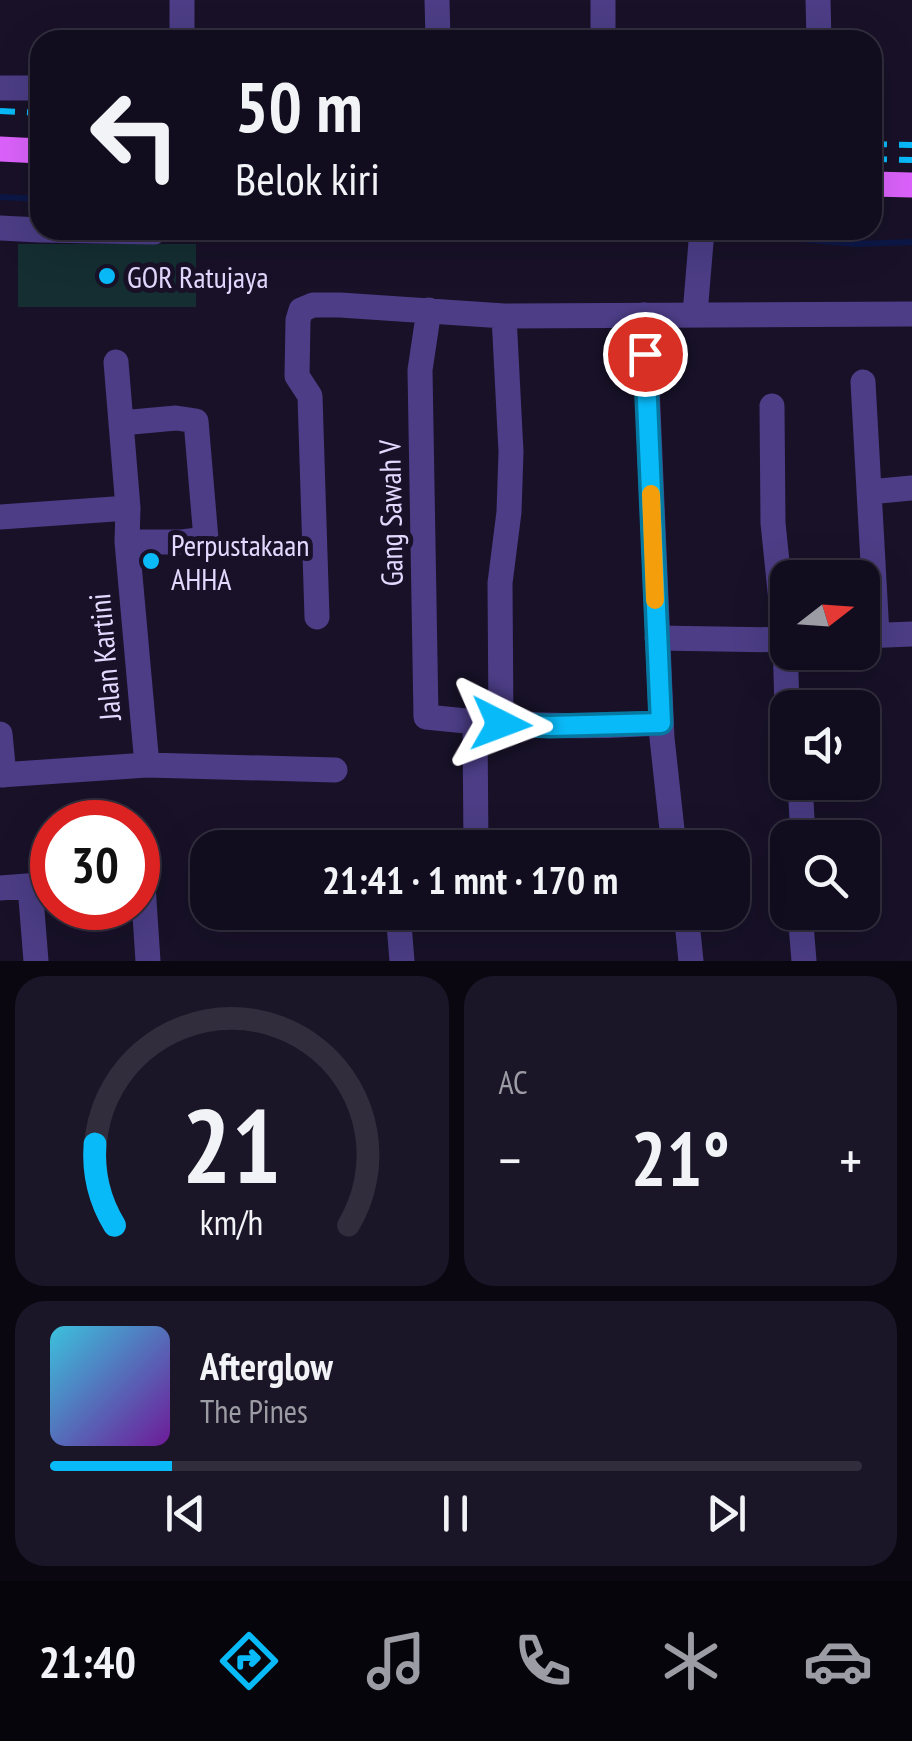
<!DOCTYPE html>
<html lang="id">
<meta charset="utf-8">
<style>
body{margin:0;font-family:"PT Sans Narrow",sans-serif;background:#1b1627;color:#f1f3f6;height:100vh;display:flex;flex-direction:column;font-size:38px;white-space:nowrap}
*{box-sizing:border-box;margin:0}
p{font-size:32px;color:#9c9ca4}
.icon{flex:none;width:55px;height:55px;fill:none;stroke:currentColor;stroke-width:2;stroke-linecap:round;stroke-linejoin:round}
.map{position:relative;height:961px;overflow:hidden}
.panel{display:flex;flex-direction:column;gap:15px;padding:15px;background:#0a0710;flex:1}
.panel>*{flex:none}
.guide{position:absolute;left:30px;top:30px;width:852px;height:210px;border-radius:30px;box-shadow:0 10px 40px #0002,0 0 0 2px #312d3c;background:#120d1e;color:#f1f3f6;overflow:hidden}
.needle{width:65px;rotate:73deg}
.buttons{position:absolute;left:770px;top:560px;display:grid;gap:20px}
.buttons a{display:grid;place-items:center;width:110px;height:110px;border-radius:20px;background:#120d1e;box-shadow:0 10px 40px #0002,0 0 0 2px #312d3c;font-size:50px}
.speed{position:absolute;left:30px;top:800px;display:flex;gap:20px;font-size:50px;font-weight:700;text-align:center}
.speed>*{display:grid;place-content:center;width:130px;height:130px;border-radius:50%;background:#120d1e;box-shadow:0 10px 40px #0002,0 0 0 2px #312d3c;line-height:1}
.speed .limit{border:15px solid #d22;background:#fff;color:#111}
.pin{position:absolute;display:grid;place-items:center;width:85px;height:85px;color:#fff;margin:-42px;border:5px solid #fff;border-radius:50%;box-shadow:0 2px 10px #0007}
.me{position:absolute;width:110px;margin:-55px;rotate:93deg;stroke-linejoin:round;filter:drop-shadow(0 0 8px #0008)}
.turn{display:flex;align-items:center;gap:35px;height:210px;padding:0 40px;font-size:45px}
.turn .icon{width:130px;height:130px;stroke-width:2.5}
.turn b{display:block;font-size:70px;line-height:85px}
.big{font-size:75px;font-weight:700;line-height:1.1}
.panel .card{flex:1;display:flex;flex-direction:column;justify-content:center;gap:15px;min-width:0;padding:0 35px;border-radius:30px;background:#1b1627}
.panel .dial{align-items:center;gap:0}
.dial svg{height:260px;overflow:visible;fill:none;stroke:#312d3c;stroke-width:7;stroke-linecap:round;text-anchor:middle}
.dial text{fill:#f1f3f6;stroke:none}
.song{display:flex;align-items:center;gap:30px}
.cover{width:120px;height:120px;border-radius:15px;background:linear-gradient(135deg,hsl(190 70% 55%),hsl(280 70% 35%))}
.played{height:10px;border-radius:5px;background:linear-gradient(90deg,#09baf9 15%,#312d3c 15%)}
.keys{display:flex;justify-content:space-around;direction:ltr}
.heat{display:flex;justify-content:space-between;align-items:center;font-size:55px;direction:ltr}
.panel .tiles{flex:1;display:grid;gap:15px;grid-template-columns:1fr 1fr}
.card:last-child{grid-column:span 2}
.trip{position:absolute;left:190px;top:830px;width:560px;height:100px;border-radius:30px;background:#120d1e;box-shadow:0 10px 40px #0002,0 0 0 2px #312d3c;font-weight:700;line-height:100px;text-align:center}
.menu{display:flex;height:160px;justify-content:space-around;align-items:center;background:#07050c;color:#9c9ca4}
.menu .icon{width:70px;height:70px}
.menu .selected{color:#09baf9}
.menu b{font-size:45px;color:#f1f3f6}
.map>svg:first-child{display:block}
.green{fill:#142e32}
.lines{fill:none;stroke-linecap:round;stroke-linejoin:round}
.stream{stroke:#0c1746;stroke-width:6}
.minor{stroke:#4c3d86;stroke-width:25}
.major{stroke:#db62fb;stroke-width:25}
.rail{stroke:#09baf9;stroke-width:6;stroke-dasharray:15 12;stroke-linecap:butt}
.route-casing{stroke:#0679a2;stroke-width:25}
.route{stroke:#09baf9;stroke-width:18}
.slow{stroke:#f59e0b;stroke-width:18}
.poi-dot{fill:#09baf9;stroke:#181128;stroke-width:4}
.labels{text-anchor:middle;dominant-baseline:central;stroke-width:10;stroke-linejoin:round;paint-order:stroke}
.poi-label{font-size:30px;fill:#e3d9fe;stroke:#181128;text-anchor:start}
.street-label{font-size:30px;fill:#e3d9fe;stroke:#181128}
</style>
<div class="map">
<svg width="912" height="961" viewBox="0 0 912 961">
<rect width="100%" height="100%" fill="#181128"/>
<path class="green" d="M18 244H196V307H18Z"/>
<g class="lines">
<path class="stream" d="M0 197 40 199
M604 230 697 231
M710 231 856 244 912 242"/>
<path class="minor" d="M182 0V40
M437 0 438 40
M603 0V40
M818 0 819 40
M0 88H40
M0 228 40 230
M43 230 154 232
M429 310 420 370 426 717C504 726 582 728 661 723
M695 314 702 230
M644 315 662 738 674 848
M116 362 128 508 127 542 147 765
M863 382 877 635
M772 406 773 523 785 640 788 743
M121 423 176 418 196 421 206 539 182 542H127
M869 492 912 488
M0 517 128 508
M317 617 310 396 297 376 298 320 301 310 313 305H340L504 316 912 314
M862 636 912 634
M657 638 788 640
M475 723 476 848
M501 724 500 583 509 512 511 452 504 316
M0 734 4 775
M0 775 147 765 335 770
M800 782 803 838
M482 848 674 844
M138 879 143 885 148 961
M30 886 36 961
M0 888 52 884
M398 912 402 961
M686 912 691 961
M800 912 804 961"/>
<path class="major" d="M0 149 40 151
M872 184 912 185"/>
<path class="rail" d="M0 111 40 113
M872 144 912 145
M872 159 912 160"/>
</g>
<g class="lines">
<defs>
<path id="route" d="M501 724 550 726 661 723 645 354"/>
</defs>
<use href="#route" class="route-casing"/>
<use href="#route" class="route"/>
<path class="slow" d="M651 494 655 600"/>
</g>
<g class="poi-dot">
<circle cx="107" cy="276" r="10"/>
<circle cx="151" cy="561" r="10"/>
</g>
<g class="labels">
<g class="poi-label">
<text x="127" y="276">GOR Ratujaya</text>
<text x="171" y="544">Perpustakaan<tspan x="171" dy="34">AHHA</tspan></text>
</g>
<g class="street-label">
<text transform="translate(390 513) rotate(-91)">Gang Sawah V</text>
<text transform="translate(104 657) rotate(-95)">Jalan Kartini</text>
</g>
</g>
</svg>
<div class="buttons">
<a><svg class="needle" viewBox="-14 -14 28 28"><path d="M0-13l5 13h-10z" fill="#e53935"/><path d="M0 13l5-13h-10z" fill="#9c9ca4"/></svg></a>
<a><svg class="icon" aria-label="sound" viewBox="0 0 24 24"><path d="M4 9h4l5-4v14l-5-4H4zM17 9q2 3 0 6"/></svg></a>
<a><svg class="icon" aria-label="search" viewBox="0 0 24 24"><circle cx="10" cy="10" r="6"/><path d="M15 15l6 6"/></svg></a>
</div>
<div class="speed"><div class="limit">30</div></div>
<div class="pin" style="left:645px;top:354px;background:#d93025"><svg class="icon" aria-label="arrive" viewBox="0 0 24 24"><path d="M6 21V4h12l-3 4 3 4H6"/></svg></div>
<svg class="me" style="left:501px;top:724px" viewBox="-20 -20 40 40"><path d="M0-17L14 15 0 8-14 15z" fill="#09baf9" stroke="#fff" stroke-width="4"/></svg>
<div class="trip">21:41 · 1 mnt · 170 m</div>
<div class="guide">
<div class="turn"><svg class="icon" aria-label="left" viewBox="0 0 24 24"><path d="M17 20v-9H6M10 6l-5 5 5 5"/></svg><div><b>50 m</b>Belok kiri</div></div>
</div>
</div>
<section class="panel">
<div class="tiles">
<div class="card dial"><svg viewBox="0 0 100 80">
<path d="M14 69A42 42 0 1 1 86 69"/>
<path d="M14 69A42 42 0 0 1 8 44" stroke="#09baf9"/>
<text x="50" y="56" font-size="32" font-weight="700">21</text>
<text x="50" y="72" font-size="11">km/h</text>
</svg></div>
<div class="card"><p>AC</p>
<div class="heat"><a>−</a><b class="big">21°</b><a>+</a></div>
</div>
<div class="card">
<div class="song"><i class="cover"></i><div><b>Afterglow</b><p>The Pines</p></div></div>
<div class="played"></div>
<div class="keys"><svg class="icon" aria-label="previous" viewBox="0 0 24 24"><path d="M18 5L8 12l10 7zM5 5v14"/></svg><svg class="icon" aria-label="pause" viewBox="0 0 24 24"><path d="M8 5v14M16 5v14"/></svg><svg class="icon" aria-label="next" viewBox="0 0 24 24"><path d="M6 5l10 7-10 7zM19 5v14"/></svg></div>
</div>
</div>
</section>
<nav class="menu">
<b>21:40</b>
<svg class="icon selected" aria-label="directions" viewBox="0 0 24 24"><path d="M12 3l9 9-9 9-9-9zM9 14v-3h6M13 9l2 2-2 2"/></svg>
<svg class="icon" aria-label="music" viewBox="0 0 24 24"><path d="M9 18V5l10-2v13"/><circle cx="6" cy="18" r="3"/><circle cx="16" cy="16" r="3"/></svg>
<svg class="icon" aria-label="phone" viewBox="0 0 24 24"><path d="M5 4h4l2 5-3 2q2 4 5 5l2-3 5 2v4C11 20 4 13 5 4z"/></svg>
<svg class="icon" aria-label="climate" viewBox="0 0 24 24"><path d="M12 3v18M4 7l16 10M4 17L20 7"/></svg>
<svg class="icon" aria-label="car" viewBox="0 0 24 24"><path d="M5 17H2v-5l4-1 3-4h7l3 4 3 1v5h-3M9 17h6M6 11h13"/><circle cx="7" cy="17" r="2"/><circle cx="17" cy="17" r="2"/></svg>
</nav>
